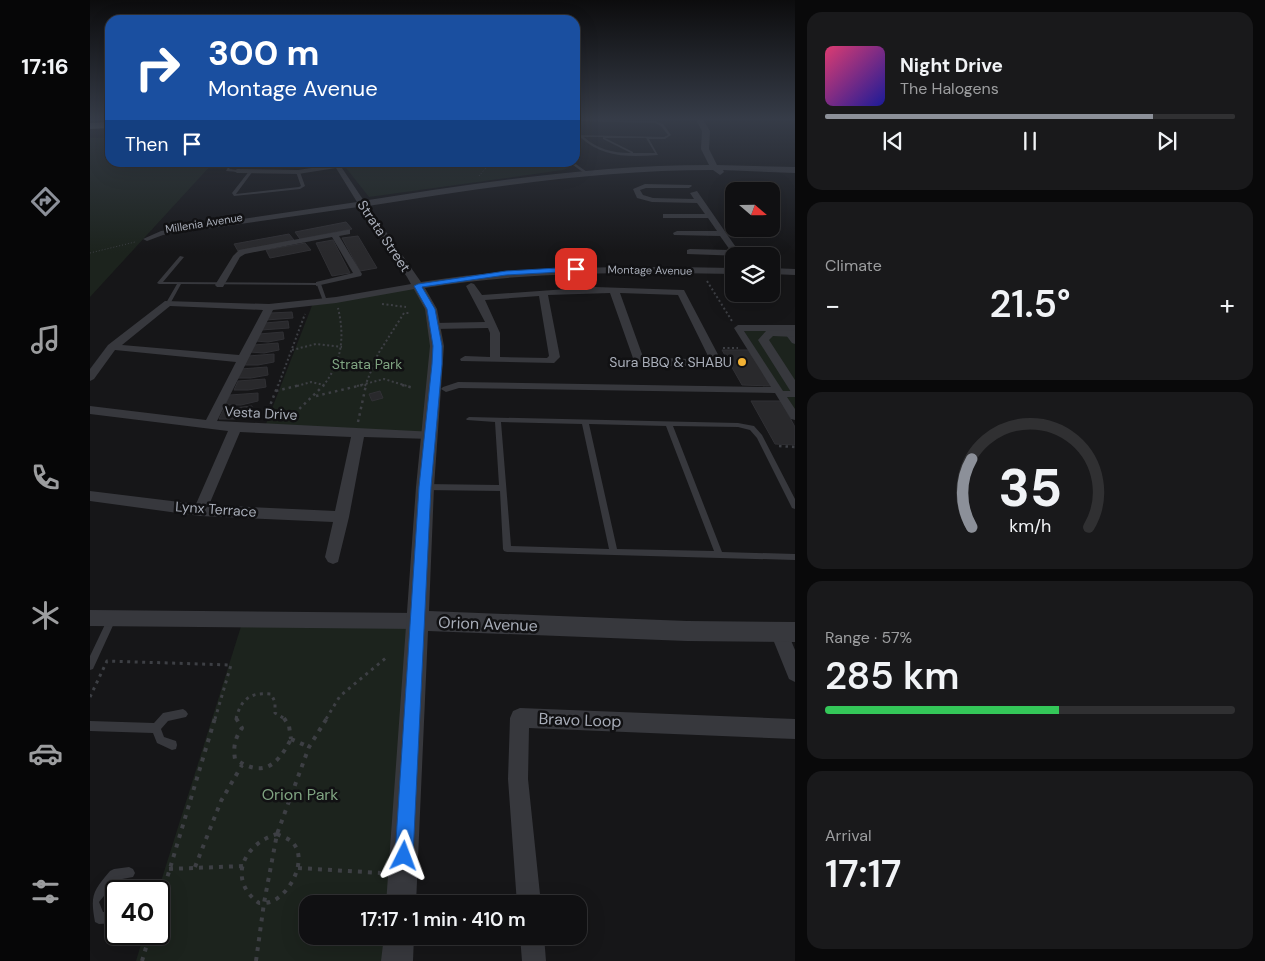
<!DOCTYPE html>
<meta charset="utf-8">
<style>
body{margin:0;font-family:"DM Sans",sans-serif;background:#19191b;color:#f1f3f6;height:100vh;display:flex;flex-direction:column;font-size:19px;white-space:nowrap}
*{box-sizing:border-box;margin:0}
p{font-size:16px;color:#9c9d9f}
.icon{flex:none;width:28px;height:28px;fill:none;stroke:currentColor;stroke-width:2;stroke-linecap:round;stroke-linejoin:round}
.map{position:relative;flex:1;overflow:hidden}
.drawer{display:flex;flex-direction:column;gap:12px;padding:12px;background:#09090a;width:470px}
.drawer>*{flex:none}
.top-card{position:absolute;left:15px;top:15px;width:475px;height:152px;border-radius:15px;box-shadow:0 5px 20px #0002,0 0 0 1px #303032;background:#1a4fa0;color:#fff;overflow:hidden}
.needle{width:32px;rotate:110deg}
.tools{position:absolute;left:635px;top:182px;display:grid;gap:10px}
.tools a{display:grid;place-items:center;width:55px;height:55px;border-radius:10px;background:#101012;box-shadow:0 5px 20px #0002,0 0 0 1px #303032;font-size:25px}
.speed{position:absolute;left:15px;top:880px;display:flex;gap:10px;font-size:25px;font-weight:700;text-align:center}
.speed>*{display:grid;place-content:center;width:65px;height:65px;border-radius:50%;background:#101012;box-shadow:0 5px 20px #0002,0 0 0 1px #303032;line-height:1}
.speed .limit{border:2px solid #111;border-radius:8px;background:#fff;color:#111}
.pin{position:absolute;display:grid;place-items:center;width:42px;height:42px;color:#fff;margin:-21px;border-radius:10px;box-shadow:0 2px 8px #0006}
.me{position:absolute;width:55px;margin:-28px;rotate:3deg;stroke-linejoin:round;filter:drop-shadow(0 0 4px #0008)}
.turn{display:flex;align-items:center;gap:18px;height:105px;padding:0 20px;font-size:22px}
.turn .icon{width:65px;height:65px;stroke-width:2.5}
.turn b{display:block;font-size:35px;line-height:42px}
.then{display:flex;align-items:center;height:48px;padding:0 20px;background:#0003;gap:10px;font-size:19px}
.big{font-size:38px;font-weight:600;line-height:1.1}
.drawer .tile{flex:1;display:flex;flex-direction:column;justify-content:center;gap:8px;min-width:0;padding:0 18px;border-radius:15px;background:#19191b}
.drawer .dial{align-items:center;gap:0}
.dial svg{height:130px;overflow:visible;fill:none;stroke:#303032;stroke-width:7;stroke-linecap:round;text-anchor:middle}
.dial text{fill:#f1f3f6;stroke:none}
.song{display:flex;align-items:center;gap:15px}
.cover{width:60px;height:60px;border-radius:8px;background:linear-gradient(135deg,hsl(340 70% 55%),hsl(240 70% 35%))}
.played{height:5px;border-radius:2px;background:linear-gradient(90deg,#8c9099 80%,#303032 80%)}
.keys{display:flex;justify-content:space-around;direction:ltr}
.heat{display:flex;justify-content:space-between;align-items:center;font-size:28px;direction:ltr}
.charge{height:8px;border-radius:4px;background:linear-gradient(90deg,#34c759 57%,#303032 0)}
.trip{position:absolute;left:209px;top:895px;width:288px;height:50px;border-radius:15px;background:#101012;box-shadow:0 5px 20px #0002,0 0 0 1px #303032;font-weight:600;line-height:50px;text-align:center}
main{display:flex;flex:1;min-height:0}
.tab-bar{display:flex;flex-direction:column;width:90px;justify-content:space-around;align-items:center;background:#060607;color:#9c9d9f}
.tab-bar .icon{width:35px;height:35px}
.tab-bar .selected{color:#8c9099}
.tab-bar b{font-size:22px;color:#f1f3f6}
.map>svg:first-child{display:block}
.green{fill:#1c231d}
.building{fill:#29292c;stroke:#303034}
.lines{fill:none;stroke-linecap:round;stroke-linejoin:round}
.path-far4{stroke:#3d3f44;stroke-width:1;stroke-dasharray:1 2;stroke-linecap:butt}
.path-far3{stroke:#3d3f44;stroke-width:2;stroke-dasharray:2 2.5;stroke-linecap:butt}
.path-far2{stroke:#3d3f44;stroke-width:2.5;stroke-dasharray:2.5 4;stroke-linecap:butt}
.path-far1{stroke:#3d3f44;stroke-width:3;stroke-dasharray:3 4.5;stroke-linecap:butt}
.path{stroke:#3d3f44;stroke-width:4;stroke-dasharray:4 6;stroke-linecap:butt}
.service{fill:#37383d;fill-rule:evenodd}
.pedestrian{fill:#37383d;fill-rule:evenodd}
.minor{fill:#37383d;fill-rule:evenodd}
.tertiary{fill:#37383d;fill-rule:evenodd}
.motorway{fill:#63666e;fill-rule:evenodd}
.route{fill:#1a73e8;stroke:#114b97}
.poi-dot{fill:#f2b134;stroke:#111113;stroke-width:2}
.labels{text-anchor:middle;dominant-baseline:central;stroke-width:5;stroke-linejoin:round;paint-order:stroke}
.far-street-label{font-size:11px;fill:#a8adb8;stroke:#111113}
.street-label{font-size:14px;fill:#a8adb8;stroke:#111113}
.poi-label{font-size:14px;fill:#a8adb8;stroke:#111113;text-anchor:end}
.park-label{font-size:14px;fill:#7fa381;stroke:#111113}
.near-street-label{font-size:16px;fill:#a8adb8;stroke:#111113}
.near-park-label{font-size:16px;fill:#7fa381;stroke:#111113}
</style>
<main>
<nav class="tab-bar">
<b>17:16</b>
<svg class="icon selected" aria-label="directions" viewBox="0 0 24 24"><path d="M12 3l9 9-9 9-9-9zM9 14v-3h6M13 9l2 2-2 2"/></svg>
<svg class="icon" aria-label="music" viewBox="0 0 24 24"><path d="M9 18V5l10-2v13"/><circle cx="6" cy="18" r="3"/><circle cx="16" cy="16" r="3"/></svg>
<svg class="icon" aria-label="phone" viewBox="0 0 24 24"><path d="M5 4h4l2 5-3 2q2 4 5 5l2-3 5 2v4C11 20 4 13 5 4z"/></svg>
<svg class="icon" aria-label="climate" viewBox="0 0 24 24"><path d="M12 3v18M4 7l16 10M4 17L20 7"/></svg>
<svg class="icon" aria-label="car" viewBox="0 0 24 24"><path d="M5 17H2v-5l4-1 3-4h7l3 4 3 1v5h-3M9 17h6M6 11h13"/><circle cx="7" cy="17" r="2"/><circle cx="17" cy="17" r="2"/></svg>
<svg class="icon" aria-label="filters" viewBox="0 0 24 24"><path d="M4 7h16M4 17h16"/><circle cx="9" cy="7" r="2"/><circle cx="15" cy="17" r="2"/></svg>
</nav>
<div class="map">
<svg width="705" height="961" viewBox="0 0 705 961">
<rect width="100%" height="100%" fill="#161618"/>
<path class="green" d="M0 138H20V162L123 163 0 297Z
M299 163 470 162 478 168 473 170 279 197 256 168Z
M327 286 341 309V435L174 429 223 303Z
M657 329H705V413L654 331Z
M153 620 328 621 311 904H218V936H309L307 961H46L54 934H69L68 891Z"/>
<path class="building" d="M256 222 262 229 210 239 205 232Z
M199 234 204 240 148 251 144 244Z
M268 236 287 268 270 271 252 238Z
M243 240 260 273 242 276 226 243Z
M215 243 221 250 180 258 176 250Z
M202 312 203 318 176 320 180 313Z
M198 321 199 328 171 330 175 323Z
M193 332 194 339 178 342 165 341 169 334Z
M188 343 189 350 174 353 160 352 164 345Z
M632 350H658L682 386 652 385Z
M184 354V362L168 365H154L158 356Z
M177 367 178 375 161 378H147L151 369Z
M175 379 176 387 158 390H144L148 381Z
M290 391 293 398 282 401 279 394Z
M168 393V401L151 405H135L140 395Z
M661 401H691L705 427V445L685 444Z
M162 406 163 415 144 419H129L134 409Z"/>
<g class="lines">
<path class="path-far4" d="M423 162 454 167
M389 176 401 162
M0 253 45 242"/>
<path class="path-far3" d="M617 281 642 321
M292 304 316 307
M633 348H648
M202 350 226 344 252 347
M188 386 215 314
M207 386 221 382 234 385
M233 386C252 362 255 337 248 308
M267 386 294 379 317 386
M275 386 288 354 314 313H320"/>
<path class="path-far2" d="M312 385 324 388
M186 391 210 385
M226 396 272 385
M176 416 188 385
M200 418 234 385
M268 422 276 385
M689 446 705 447"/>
<path class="path-far1" d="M0 697 17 661 141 665 125 719
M146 719C151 699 160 692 181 694L185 702V713L195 719
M236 719 250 696 297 657"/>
<path class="path" d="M146 718 152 728C145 738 143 747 145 759 173 778 187 766 201 739
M194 718 199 726 201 739
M201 739 219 747
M187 834C191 836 197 838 201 841 220 857 200 896 180 902 177 903 172 903 169 903 137 880 153 844 187 834Z
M105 867 131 801 152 765
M208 868 291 873
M79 869 153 866
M69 905 125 718
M52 961 60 934
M166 961 174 903 187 834 219 747 237 718"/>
<path class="service" d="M485 119 565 121 573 124 581 135 575 139H559L568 155C539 157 513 158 490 137H485V135L574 137 578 135 571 126 565 123 485 121ZM494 137H513V139L541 153C522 153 507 149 494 137ZM515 138H556L565 153H543V152Z
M141 162H144L139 169 148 170V172L136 171Z
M245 162H248L249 165 268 162H281L248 167Z
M479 162H483L497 172 494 173Z
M160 170 163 171 146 194 209 187 211 186 206 172 208 171 210 172 215 186 210 189 144 196 142 193Z
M90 256 94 257 73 282 229 283 231 284 237 301 235 302 233 301 227 285 91 284 80 304H76V303L87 284H69L67 283Z
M379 417 648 423 664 426 672 435 705 499V509L702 508 667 438 660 430 648 427 583 426 632 552 705 554V560L417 552 414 551 413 549 410 491 335 490 333 489 332 487 333 485 335 484 409 485 405 422 377 420 376 419ZM411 422 492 424 519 549 421 546ZM499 424 576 426 624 551 527 549Z
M22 615 25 616 26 619 3 669 0 670V656L19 616Z
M93 709 96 711 98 714 96 717 78 721 71 729 74 737 86 741 87 745 86 749 82 750 67 743 63 733 0 731V721L64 723 73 713Z
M39 867 43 869 45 873 43 877 27 880 9 902 13 912 26 911V923L9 924 5 922C0 895 3 891 20 871L24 869Z"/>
<path class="pedestrian" d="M648 325H705V331H701L705 335V344L702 343 693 331H654L693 391H705V397H697L705 409V420L701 419 685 393 369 388 356 392 351 389 353 387 368 382 681 387 644 328Z"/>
<path class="minor" d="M248 164 250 165 276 204 275 206 73 235 57 241 53 239 71 231 267 202 246 168 208 174 147 173 144 171 147 169 208 170Z
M555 184 601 185 602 186 599 188H556L550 190 553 195 563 198 604 199 600 193 607 191 652 256 597 254V250L600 249 640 250 630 236 584 235 583 233 587 231H627L618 218H573V214H615L607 203 562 202 547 198 543 189Z
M257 230H260V234L249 236 272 274 271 276 226 286V282L263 273 242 237 155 254 150 257 133 287H127L125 285 143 256 149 250Z
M327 283 332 286 330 288 246 303 183 310 127 421 345 432 347 435 345 438 341 439 274 437 259 517 248 562 243 564 238 562 235 557 243 522 110 516 0 501V491L106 504 138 431 0 414V406L116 420 146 362 25 350 4 379 0 381V369L18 345 75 301 179 304 246 297ZM80 306 173 310 149 355 32 345ZM150 432 261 437 245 511 119 505Z
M381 283 384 284 392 295 505 287 594 290 633 364 627 367 559 365 544 361 520 293 458 295 470 357 464 363 371 361 370 359 375 356 400 357V333L398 328 344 329 339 326 344 323 395 322 376 286ZM530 293 588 295 620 360 553 357ZM449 296 459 356 457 358 410 357V333L395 300Z
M680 330 705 331V337L683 336 679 340 705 380V393L701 392 668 340 676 331Z
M0 610 328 613 334 615 337 621 334 627 328 629 0 626Z
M689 624 695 626 705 650V682L699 679 680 632 683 626Z
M430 708 705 719V739L439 728 438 779 451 904H427L418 779 420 718 423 711Z
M430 936H454L456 961H432Z"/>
<path class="tertiary" d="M605 118H612L620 131 619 149 627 165 705 167V173L633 170 634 172 630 175 623 170C507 170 392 188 278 206L331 282C435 265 539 266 644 268V274C540 272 438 271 335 288L347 309 354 346 344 487 339 611 597 621 705 622V642L597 641 338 631 326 904H296L326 487 340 346 335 309 317 277 267 204 272 201C387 183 502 165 619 165L611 149 612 131Z
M681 268 705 269V275L681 274Z
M294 936H324L323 961H291Z"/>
<path class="motorway" d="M20 122V128L0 129V123Z"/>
</g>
<linearGradient id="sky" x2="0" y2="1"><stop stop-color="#0c0c0d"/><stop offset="0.47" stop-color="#363c48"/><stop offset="1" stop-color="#363c48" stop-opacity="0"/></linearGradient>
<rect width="705" height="253" fill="url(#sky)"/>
<path class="route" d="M486 267 490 269 489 271 416 275 332 287 345 309 352 346V364L341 487 323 856 320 862 314 865 307 862 305 856 329 487 342 364 343 346 337 309 324 286 328 284 416 271Z"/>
<circle class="poi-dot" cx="652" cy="362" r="5"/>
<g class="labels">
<g class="far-street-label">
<text transform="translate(114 223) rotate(-9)">Millenia Avenue</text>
<text transform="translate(560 270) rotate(1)">Montage Avenue</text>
</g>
<g class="street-label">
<text transform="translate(294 236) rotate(56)">Strata Street</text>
<text transform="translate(171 413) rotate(3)">Vesta Drive</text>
<text transform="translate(126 509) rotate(4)">Lynx Terrace</text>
</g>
<g class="poi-label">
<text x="642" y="362">Sura BBQ &amp; SHABU</text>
</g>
<g class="park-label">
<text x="277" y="364">Strata Park</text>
</g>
<g class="near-street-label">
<text transform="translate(398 624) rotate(2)">Orion Avenue</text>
<text transform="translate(490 720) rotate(2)">Bravo Loop</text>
</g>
<g class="near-park-label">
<text x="210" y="794">Orion Park</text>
</g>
</g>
</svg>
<div class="tools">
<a><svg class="needle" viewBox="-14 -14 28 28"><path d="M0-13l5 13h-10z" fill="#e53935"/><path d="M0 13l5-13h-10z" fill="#9c9d9f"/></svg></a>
<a><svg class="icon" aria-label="layers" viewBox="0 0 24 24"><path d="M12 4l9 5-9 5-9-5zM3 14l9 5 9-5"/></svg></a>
</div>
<div class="speed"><div class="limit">40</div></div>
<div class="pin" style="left:486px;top:269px;background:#d93025"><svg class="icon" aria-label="arrive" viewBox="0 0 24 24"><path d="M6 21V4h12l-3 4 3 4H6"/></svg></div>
<svg class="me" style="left:314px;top:856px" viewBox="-20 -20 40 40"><path d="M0-17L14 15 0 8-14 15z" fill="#1a73e8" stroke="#fff" stroke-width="4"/></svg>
<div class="trip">17:17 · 1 min · 410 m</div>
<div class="top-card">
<div class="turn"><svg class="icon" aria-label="right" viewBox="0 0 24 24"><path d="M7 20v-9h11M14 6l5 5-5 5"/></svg><div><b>300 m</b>Montage Avenue</div></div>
<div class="then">Then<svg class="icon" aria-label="arrive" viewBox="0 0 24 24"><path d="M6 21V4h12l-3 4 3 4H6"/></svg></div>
</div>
</div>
<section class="drawer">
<div class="tile">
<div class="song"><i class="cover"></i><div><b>Night Drive</b><p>The Halogens</p></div></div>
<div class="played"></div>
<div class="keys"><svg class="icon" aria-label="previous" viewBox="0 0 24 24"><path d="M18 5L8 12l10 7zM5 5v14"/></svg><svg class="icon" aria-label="pause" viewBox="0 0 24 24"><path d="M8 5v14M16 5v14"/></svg><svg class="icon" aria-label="next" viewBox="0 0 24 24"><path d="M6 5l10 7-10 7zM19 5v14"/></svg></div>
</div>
<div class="tile"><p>Climate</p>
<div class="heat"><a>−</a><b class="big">21.5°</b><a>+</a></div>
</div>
<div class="tile dial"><svg viewBox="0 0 100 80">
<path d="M14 69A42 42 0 1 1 86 69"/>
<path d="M14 69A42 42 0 0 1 14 27" stroke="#8c9099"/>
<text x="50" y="56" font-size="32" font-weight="700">35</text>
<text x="50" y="72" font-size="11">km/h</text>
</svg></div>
<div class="tile"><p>Range · 57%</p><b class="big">285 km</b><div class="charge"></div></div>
<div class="tile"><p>Arrival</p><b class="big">17:17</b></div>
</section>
</main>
